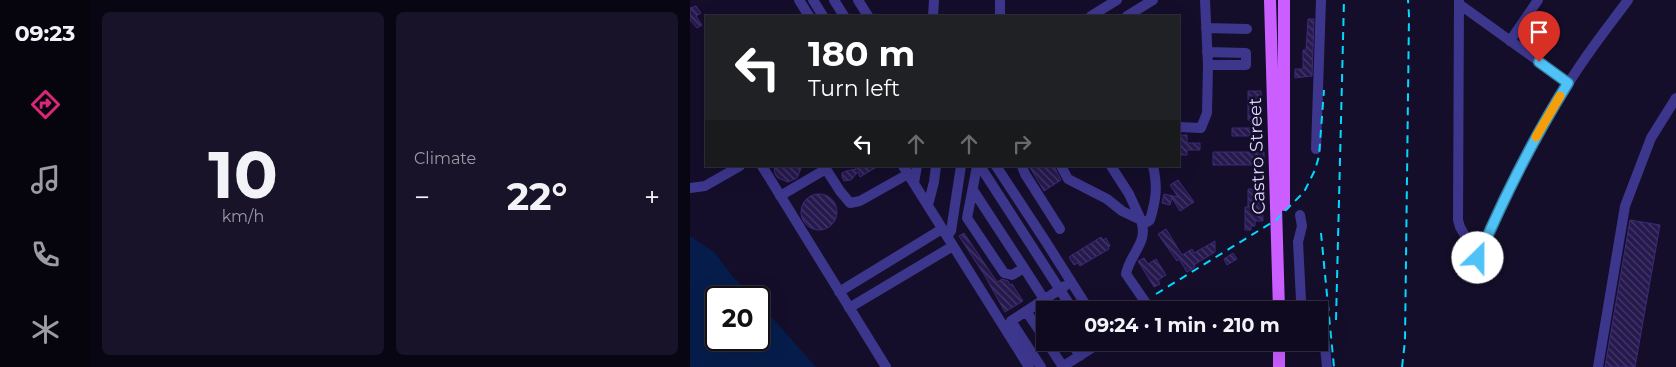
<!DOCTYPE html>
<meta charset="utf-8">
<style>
body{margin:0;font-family:Montserrat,sans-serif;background:#181329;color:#f1f3f6;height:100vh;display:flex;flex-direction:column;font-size:19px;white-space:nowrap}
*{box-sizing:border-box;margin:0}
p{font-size:16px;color:#9b9aa5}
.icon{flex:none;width:28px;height:28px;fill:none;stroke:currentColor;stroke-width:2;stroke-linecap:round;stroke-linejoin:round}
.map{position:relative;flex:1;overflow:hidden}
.sheet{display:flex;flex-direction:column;gap:12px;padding:12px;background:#080612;width:600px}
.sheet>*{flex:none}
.hud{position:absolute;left:15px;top:15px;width:475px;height:152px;border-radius:0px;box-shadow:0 5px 20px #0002,0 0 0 1px #2f2b3e;background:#202124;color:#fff;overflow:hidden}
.speed{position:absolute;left:15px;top:286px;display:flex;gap:10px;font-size:25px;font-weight:700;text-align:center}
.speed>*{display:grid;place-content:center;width:65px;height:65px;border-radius:50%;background:#0f0a20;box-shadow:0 5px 20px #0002,0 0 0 1px #2f2b3e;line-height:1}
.speed .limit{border:2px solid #111;border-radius:8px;background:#fff;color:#111}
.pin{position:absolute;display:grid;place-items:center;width:42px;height:42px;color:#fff;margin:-51px -21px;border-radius:50% 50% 50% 0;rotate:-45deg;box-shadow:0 0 5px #0007}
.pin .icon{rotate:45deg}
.me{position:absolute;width:55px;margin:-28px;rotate:23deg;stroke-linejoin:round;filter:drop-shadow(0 0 4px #0008)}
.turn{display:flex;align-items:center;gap:18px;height:105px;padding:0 20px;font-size:22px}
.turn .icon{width:65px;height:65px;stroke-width:2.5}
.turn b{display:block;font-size:35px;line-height:42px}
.lanes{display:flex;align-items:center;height:48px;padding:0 20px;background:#0003;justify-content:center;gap:25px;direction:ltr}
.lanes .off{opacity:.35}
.big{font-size:38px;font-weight:700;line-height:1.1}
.sheet .widget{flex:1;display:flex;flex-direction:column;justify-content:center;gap:8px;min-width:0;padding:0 18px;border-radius:8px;background:#181329}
.sheet .dial{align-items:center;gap:0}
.dial b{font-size:65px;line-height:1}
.heat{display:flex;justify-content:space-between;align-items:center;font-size:28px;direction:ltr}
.sheet .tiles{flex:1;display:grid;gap:12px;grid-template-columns:repeat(2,1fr)}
.trip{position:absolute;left:346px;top:301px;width:292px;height:50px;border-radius:0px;background:#0f0a20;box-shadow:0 5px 20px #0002,0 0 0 1px #2f2b3e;font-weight:700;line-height:50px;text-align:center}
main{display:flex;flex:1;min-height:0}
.menu{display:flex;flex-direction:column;width:90px;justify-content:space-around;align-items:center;background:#06040d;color:#9b9aa5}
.menu .icon{width:35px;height:35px}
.menu .on{color:#db2777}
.menu b{font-size:22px;color:#f1f3f6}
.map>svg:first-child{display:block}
.water{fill:#061c4b}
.building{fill:url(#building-back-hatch);stroke:#3d297a}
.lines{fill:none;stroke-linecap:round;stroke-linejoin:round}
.minor{stroke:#3d368d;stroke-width:10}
.major{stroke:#cb5eff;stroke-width:12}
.rail{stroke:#03d9ff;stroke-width:2;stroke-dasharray:8 6;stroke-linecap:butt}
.route-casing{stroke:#337fa1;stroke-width:12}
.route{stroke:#4fc3f7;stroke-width:9}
.slow{stroke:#f59e0b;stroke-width:9}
.labels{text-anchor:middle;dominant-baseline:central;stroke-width:5;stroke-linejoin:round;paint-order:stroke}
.street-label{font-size:18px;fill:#ded7ff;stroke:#140e2a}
</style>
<main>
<nav class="menu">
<b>09:23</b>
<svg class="icon on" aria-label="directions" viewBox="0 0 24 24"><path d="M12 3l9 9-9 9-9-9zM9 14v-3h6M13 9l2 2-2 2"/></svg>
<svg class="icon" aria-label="music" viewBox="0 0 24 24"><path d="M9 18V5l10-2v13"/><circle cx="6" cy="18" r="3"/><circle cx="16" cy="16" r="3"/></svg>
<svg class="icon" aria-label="phone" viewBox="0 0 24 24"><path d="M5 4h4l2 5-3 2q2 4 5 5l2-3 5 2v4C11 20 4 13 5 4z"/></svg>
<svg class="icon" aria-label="climate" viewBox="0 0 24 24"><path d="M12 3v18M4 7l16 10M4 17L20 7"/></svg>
</nav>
<section class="sheet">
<div class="tiles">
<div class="widget dial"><b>10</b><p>km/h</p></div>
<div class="widget"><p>Climate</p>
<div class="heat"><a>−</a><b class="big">22°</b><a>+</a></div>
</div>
</div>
</section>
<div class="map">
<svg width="986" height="367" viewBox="0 0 986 367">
<defs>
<pattern id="building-back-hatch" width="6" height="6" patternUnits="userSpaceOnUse" patternTransform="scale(1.25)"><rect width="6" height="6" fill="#26194d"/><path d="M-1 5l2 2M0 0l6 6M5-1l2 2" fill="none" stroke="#453a68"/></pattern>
</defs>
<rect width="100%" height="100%" fill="#140e2a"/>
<path class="water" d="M0 236 24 252 43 277 63 297 26 298V340H69V303L126 367H0Z"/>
<path class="building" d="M6 6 11 13 6 16 12 25 7 28 0 20V8Z
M618 19H624L622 76 605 78V69H613V50H616Z
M558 91H571V120H558Z
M542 128H562V136H542Z
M489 135H497V143H510V150H497V155H489Z
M523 152H574V165H523Z
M84 166H112L107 178 98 182 88 178 85 174Z
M164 166H188L170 177 168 172 161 180 154 181 152 177V173L156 171 166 169Z
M339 166H364L371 180 354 191Z
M488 180 504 202 490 211 482 198 480 205 472 203 474 194 488 197 480 185Z
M558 189 572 190 573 221H565V226H561V230H555V207H558Z
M111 212a18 18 0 1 1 36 0a18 18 0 1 1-36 0Z
M940 220 970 225 945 367H915Z
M476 229 492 255 502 249 504 253 525 241V252L504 265 505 267 497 272 489 259 487 261 468 234Z
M274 233 307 282 312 279 318 281 320 285 322 284 333 301 315 312 295 276 269 236Z
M411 237 413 240 416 238 420 246 418 247 419 249 390 266 388 263 384 265 379 257Z
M543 253 547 259 537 265 534 259Z
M454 258 458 264 466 259 476 275 468 280 470 284 464 287 448 261Z"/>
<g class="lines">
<path class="minor" d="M109 0 119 16
M123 0 133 16
M144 0 154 16
M168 0 178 16
M515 0 518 65H556V53L517 52
M769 0 768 220 770 227 788 258
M769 4 879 83
M243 16 244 0
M310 16V0
M401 16 427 0
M437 16 463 0
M516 28 557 29
M820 41 848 0
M489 127 511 128 517 113 518 65
M626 149 631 0
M72 166 196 367
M134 166 150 191 160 203 170 201 218 174
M213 166 339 367
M287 166 277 218 314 273 322 275 334 268 361 310
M290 166 383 310
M306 166 356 242 399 310
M332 166 335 174 370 229
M371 166 378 179 417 199 432 211 451 220C459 243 440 253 436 274L456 303
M421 166 439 194 451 220 457 222 460 220C466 199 468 188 463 166
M224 183 227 166
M0 188 15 186 50 166
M283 190 334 268
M90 196 136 169
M238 205 244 182 246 166
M610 215 612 226 608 242 611 300 615 310
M257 236 261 231 271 166
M788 258C814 196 844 138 880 81 897 53 918 27 938 0
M149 292 252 229
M159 308 263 246
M336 311 355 339
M630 326H633L637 367
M357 342 373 367
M381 342 390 356
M351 367 321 321 375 286
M372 367 411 342
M908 367 935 206 961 138 986 98"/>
<path class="major" d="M580 0 589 310
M594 205V0
M589 367V342"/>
<path class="rail" d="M631 233 644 367
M466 294 586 220 614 192 625 170 629 156 634 90
M646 320 654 0
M712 367 715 341 719 15 718 0"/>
</g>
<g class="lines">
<defs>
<path id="route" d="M788 258C814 197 843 139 878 83L849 62"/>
</defs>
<use href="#route" class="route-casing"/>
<use href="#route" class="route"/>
<path class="slow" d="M846 137 870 96"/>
</g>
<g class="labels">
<g class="street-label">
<text transform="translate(567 156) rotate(-92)">Castro Street</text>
</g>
</g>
</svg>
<div class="speed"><div class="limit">20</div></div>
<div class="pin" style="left:849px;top:62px;background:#d93025"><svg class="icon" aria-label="arrive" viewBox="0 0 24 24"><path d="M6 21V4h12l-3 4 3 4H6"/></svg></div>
<svg class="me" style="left:788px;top:258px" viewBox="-20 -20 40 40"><circle r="19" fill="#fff"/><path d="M0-13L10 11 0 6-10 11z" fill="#4fc3f7"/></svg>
<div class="trip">09:24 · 1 min · 210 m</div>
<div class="hud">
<div class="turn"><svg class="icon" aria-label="left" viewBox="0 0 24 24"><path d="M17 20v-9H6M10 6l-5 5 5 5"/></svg><div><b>180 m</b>Turn left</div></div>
<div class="lanes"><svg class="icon" aria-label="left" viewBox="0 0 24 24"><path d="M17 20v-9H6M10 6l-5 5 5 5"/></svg><svg class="icon off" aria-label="ahead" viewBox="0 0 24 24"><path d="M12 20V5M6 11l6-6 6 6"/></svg><svg class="icon off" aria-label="ahead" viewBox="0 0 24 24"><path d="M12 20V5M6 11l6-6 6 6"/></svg><svg class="icon off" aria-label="right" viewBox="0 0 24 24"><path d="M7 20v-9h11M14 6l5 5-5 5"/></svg></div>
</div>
</div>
</main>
